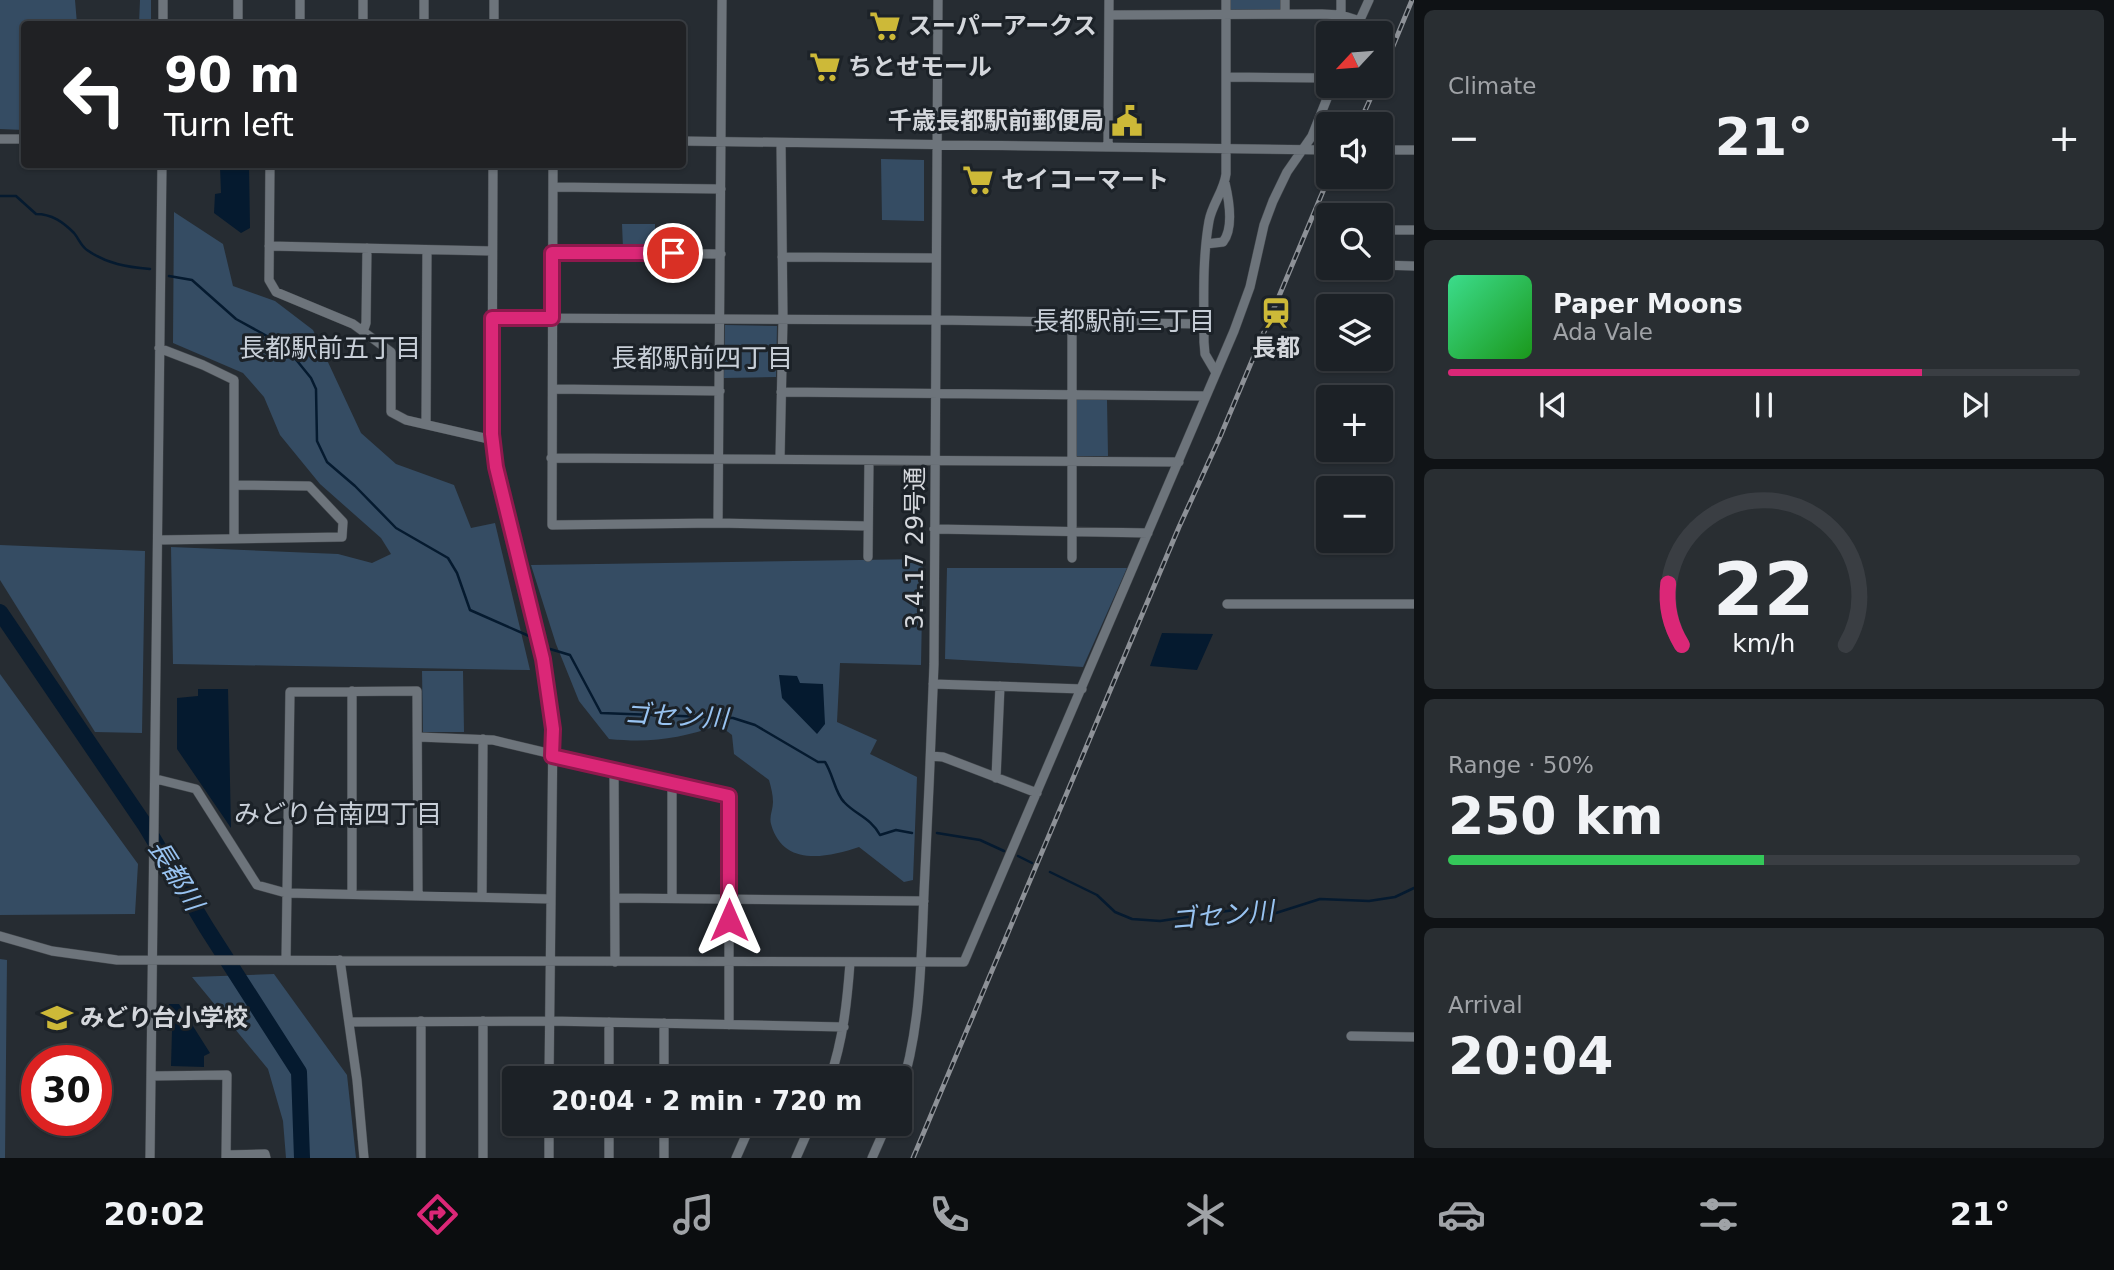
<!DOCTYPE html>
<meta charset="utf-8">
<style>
body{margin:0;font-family:"DejaVu Sans","Noto Sans JP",sans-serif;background:#292e32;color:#f1f3f6;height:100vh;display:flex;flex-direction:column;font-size:26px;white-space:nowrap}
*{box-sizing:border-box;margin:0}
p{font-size:23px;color:#a0a3a7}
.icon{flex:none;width:38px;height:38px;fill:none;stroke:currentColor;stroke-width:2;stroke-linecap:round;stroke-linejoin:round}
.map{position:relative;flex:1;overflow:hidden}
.sheet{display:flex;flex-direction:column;gap:10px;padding:10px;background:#0f1215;width:700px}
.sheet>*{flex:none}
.guide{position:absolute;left:21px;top:21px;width:665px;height:147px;border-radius:7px;box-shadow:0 2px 5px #0004,0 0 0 2px #3a3e43;background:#202124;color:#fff;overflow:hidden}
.needle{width:46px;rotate:244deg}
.buttons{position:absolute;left:1316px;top:21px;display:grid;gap:14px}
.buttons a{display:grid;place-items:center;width:77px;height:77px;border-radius:7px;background:#1c2126;box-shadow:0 2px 5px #0004,0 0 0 2px #3a3e43;font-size:35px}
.speed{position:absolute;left:21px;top:1045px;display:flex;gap:14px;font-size:35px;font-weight:700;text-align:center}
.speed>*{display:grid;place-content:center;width:91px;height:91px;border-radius:50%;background:#1c2126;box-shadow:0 2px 5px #0004,0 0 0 2px #3a3e43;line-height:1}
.speed .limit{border:10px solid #d22;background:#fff;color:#111}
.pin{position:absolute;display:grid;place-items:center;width:60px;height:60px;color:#fff;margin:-30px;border:4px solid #fff;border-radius:50%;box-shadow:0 2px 7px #0007}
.me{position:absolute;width:77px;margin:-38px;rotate:0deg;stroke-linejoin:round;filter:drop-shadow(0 0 5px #0008)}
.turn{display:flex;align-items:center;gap:24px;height:147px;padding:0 28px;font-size:32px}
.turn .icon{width:91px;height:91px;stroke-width:2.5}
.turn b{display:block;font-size:49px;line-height:60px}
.big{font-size:52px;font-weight:600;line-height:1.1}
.sheet .card{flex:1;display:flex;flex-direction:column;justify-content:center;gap:10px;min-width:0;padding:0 24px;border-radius:10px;background:#292e32}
.sheet .dial{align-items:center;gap:0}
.dial svg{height:182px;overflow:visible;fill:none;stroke:#3a3e43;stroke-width:7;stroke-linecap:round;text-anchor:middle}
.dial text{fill:#f1f3f6;stroke:none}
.song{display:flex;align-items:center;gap:21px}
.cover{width:84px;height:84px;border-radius:10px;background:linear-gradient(135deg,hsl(150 70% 55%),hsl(120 70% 35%))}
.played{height:7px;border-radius:4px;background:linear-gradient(90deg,#db2777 75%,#3a3e43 75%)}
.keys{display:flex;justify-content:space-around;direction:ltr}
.heat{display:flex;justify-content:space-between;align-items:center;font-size:38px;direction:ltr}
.charge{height:10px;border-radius:5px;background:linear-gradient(90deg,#34c759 50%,#3a3e43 0)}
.trip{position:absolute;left:502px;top:1066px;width:410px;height:70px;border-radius:7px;background:#1c2126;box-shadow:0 2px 5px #0004,0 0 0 2px #3a3e43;font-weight:600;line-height:70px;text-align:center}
.tabs{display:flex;height:112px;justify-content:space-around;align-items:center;background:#0b0d0f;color:#a0a3a7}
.tabs .icon{width:49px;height:49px}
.tabs .selected{color:#db2777}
.tabs b{font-size:32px;color:#f1f3f6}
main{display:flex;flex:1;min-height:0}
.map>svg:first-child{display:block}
.green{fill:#354c63}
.water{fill:#051a2f}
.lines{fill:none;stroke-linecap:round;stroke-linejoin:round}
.stream{stroke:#051a2f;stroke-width:2.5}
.river{stroke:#051a2f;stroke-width:16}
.minor-casing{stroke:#42474c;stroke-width:10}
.minor{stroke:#6d747b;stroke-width:9}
.rail-casing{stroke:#8d9197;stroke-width:5}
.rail{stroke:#1c2228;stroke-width:2.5;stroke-dasharray:8;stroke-linecap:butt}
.route-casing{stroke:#8e194d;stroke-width:18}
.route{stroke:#db2777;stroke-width:12}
.labels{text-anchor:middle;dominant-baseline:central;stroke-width:6;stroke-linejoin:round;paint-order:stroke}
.poi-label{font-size:24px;font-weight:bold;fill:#d4d7dc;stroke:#1c2228;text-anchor:start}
.street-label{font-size:24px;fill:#d4d7dc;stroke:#1c2228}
.neighbourhood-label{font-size:26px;fill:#c8cfd8;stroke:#1c2228}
.water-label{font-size:26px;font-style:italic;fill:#98c3f1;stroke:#1c2228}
</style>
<main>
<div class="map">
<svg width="1414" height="1158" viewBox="0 0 1414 1158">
<rect width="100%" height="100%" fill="#262c32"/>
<path class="green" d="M0 0H75L77 24H24V130L0 129Z
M140 0H151V24H139Z
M1231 0H1281V12H1231Z
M881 159 924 160V221L882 220Z
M174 212 223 244 233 286 275 301 313 330 361 433 396 464 454 485 471 528 495 523 530 670 173 664 171 547 338 554 372 563 391 554 381 538 320 484 280 435 264 397 243 373 173 343Z
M622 224H655V248H623Z
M725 325 777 326 776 377 724 378Z
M1077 399 1107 400 1108 456H1076Z
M0 545 145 551 142 733 95 732 0 580Z
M923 559 921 665 840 663 837 722 877 740 870 754 917 777 913 880 904 882 859 847C826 858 783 867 771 824 769 816 773 810 773 802 773 795 771 787 769 780L734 754 732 735 719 725C679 739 651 743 609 739L579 701 556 644 531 565Z
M947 568H1127L1083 667 945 659Z
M422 671H463L464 732H423Z
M0 674 138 864 135 914 0 915Z
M0 959 7 960 5 1158H0Z
M274 974 347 1075 356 1158H286L283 1121 268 1069 192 977Z"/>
<path class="water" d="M220 166H249L250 228 241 233 214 213 215 194 221 193Z
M1162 633 1213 634 1197 670 1150 666Z
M779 675 797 676 800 683 823 684 825 724 817 734 782 698Z
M198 689H228L231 828 177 749V698L198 696Z
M169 1004H179L210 1053 204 1056V1067L171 1066 172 1031 165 1028Z"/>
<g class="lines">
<path class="stream" d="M0 196H16L36 214C52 214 63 222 74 233 79 239 81 246 87 250 107 264 127 267 150 269
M169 276 192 280 236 319 285 346 311 378 316 389 317 441 327 462 355 486 396 528 448 558 457 573 470 610 529 636
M550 649 570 655 601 713 733 718 755 725 818 762H825C833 774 835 793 844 802 856 815 871 818 880 835L896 830 912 833
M937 833 980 840 1004 851
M1018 856 1032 863
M1050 872 1097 895 1115 912 1132 919 1160 921 1234 910 1259 915 1276 913 1320 899 1369 901 1395 897 1414 888"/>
<path class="river" d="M0 612 145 825 206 927 299 1072 302 1158"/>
<defs>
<path id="minor" d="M1285 14V0
M1109 15 1322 14 1341 15 1360 21
M1341 15V0
M163 24V0
M238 24V0
M300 24V0
M363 24V0
M424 24V0
M494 24V0
M1354 33 1369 0
M1226 77 1328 78
M0 139H24
M682 141 1328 150
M1108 147 1109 0
M1381 150H1414
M270 164 269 280 276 292 353 324 391 352V412L406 420 493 440
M493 164 492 434 496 467 543 659 553 729 549 1078
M553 164 552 525 718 523 868 526
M553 187 721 189
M1381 230H1414
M1206 244 1223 242C1234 228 1229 200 1225 183
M269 246 492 251
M553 253 721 254
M782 257 936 258
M1381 265 1414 266
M492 318 936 320 1204 324
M1072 322V558
M363 332 366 323 367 248
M159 348 203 365 234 380V539
M1215 371 1205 354 1204 342C1204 302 1202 260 1209 221 1212 204 1224 191 1226 174V0
M553 389 720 391
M781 392 1206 396
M426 424 427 250
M551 458 1179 462
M780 458 783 319 781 143
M718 523 722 0
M934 529 1148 533
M158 540 342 537 343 522 309 486 234 485
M868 557 869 460
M1227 604H1414
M933 684 1082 689
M352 691V894
M419 737 493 740 729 796V1025
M931 756 943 757 1037 793
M614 770 615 962
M996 778 1000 686
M156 779 196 789 257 885 286 893 551 899
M482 897 483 739
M615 898 924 901
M672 898V783
M0 936 52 951 117 960 964 962 1234 331 1250 287 1264 225 1273 201 1287 172 1312 136 1332 86
M286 960 290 692 417 691 418 896
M340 960 357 1080 364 1158
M349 1022 550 1021 844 1027
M664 1023V1078
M1351 1036 1414 1037
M151 1076 227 1075 226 1158
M664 1077 773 1078
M609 1078V1022
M830 1078C843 1040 847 1003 850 963
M900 1093C921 1028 921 961 924 893 928 817 931 740 934 664L938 0
M664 1124V1158
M664 1130H731L746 1134
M226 1155 265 1154 266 1158
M150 1158 162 164
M421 1158V1021
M483 1158V1021
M549 1158V1124
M609 1158V1124
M736 1158 751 1124
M796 1158 811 1124
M872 1158 887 1124"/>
</defs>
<use href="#minor" class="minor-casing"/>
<use href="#minor" class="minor"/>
<defs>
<path id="rail" d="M1381 75 1412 0
M1359 124 1376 86
M913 1158 1179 527 1220 437 1329 177"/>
</defs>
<use href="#rail" class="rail-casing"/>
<use href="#rail" class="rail"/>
</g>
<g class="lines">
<defs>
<path id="route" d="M673 253H552V318H492V434L496 467 543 659 553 729 552 756 729 796V920"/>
</defs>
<use href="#route" class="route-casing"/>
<use href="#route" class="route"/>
</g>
<defs>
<symbol id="supermarket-bare" viewBox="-9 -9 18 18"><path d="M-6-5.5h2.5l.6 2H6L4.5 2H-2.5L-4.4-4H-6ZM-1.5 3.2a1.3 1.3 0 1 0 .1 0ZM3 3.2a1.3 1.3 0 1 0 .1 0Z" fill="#cdb938" stroke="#1c2228" stroke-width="2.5" paint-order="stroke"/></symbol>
<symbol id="civic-bare" viewBox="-9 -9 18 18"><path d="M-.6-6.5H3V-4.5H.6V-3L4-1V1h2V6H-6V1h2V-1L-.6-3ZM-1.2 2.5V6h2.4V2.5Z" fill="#cdb938" stroke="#1c2228" stroke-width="2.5" paint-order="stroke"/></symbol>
<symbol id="station-bare" viewBox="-9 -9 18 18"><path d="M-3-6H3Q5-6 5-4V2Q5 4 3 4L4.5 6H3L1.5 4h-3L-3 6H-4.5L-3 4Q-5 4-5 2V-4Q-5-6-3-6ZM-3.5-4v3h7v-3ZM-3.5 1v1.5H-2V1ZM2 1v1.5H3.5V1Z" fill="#cdb938" stroke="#1c2228" stroke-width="2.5" paint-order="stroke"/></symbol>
<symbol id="school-bare" viewBox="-9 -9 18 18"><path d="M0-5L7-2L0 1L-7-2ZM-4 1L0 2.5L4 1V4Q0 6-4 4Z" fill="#cdb938" stroke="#1c2228" stroke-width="2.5" paint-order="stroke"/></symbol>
</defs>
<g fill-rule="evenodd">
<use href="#supermarket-bare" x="863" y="4" width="44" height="44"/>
<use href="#supermarket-bare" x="803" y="45" width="44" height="44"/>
<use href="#civic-bare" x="1105" y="99" width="44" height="44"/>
<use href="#supermarket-bare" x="956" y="158" width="44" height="44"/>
<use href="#station-bare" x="1254" y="291" width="44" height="44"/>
<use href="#school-bare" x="35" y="996" width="44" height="44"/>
</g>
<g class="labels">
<g class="poi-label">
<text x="908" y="26">スーパーアークス</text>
<text x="848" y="67">ちとせモール</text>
<text x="1104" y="121" text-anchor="end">千歳長都駅前郵便局</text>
<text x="1001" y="180">セイコーマート</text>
<text x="1276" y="348" text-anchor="middle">長都</text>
<text x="80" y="1018">みどり台小学校</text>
</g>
<g class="street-label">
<text transform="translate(915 548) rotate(-90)">3.4.17 29号通</text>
</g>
<g class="neighbourhood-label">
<text x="1124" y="321">長都駅前三丁目</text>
<text x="330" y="348">長都駅前五丁目</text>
<text x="702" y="358">長都駅前四丁目</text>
<text x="338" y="814">みどり台南四丁目</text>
</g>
<g class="water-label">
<text transform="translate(676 716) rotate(3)">ゴセン川</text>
<text transform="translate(176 875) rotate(58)">長都川</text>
<text transform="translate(1222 915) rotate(-5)">ゴセン川</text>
</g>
</g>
</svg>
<div class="buttons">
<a><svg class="needle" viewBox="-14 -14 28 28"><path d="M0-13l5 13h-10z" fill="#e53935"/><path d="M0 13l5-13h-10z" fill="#a0a3a7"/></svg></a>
<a><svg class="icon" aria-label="sound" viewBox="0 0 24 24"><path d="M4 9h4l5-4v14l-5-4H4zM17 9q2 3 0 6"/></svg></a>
<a><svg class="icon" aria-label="search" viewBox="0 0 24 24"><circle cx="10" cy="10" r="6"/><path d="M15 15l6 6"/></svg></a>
<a><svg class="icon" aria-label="layers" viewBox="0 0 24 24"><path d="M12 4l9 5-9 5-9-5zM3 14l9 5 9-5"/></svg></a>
<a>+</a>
<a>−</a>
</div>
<div class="speed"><div class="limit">30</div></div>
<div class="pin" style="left:673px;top:253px;background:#d93025"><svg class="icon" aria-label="arrive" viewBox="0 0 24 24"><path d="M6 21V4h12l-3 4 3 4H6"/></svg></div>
<svg class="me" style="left:729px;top:920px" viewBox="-20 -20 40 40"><path d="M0-17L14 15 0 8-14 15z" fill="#db2777" stroke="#fff" stroke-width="4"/></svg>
<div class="trip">20:04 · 2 min · 720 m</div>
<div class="guide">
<div class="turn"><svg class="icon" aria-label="left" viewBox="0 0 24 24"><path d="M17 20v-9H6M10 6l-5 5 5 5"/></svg><div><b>90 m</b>Turn left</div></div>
</div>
</div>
<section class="sheet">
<div class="card"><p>Climate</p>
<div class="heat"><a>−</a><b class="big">21°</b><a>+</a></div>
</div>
<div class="card">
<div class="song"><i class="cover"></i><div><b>Paper Moons</b><p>Ada Vale</p></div></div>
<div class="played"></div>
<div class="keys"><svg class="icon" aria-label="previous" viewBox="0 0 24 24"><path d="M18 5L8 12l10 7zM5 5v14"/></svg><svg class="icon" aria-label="pause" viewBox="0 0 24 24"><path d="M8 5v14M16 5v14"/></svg><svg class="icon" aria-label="next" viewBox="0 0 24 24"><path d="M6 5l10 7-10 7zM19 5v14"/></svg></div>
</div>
<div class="card dial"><svg viewBox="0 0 100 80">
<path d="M14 69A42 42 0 1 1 86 69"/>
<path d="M14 69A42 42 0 0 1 8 42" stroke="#db2777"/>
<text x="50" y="56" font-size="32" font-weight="700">22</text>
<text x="50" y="72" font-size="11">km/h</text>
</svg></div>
<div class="card"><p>Range · 50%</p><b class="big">250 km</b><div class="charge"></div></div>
<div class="card"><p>Arrival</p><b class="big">20:04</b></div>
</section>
</main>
<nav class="tabs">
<b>20:02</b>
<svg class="icon selected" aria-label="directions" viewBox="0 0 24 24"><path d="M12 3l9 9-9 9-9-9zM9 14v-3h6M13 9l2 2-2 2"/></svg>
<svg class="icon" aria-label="music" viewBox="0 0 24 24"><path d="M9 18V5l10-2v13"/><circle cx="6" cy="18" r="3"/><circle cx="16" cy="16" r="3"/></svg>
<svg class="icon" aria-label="phone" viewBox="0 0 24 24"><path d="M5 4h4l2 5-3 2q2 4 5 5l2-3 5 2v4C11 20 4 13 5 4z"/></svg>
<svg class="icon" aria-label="climate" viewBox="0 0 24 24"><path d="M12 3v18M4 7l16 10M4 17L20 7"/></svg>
<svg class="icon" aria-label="car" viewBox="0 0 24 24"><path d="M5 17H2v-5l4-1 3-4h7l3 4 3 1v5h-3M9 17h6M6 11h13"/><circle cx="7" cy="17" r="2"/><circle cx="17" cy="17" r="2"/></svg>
<svg class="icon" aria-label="filters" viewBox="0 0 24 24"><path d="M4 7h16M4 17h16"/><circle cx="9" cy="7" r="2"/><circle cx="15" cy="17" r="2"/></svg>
<b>21°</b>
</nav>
